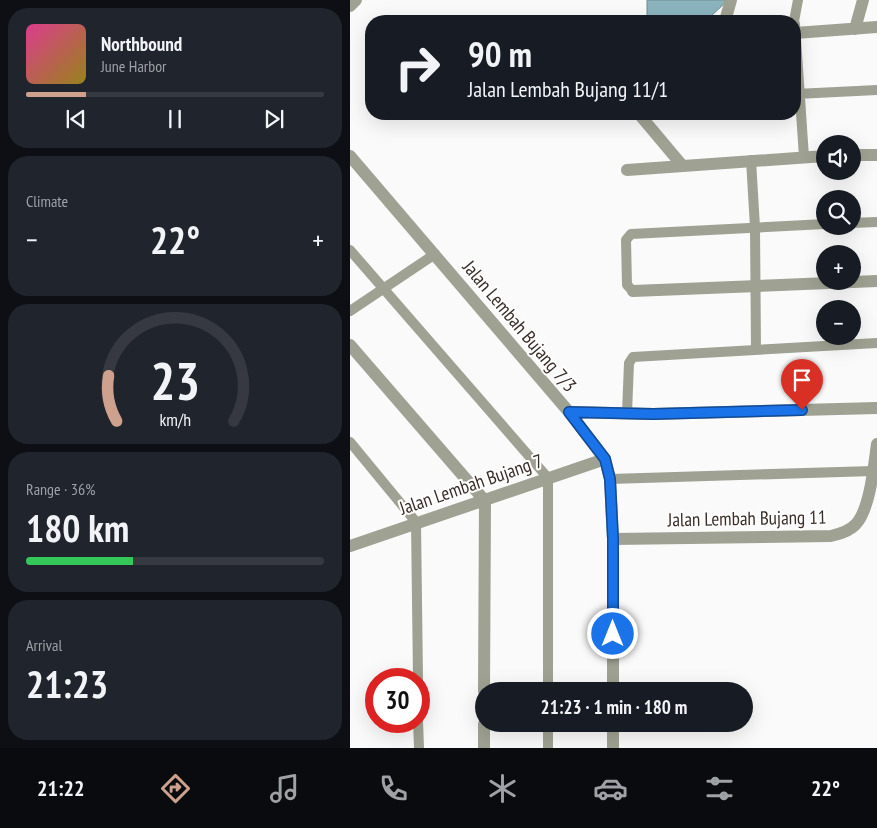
<!DOCTYPE html>
<meta charset="utf-8">
<style>
body{margin:0;font-family:"PT Sans Narrow",sans-serif;background:#20242c;color:#f1f3f6;height:100vh;display:flex;flex-direction:column;font-size:19px;white-space:nowrap}
*{box-sizing:border-box;margin:0}
p{font-size:16px;color:#9ea1a6}
.icon{flex:none;width:28px;height:28px;fill:none;stroke:currentColor;stroke-width:2;stroke-linecap:round;stroke-linejoin:round}
.map{position:relative;flex:1;overflow:hidden}
.drawer{display:flex;flex-direction:column;gap:8px;padding:8px;background:#0d0f14;width:350px}
.drawer>*{flex:none}
.top-card{position:absolute;left:15px;top:15px;width:436px;height:105px;border-radius:20px;box-shadow:0 5px 20px #0002;background:#171b24;color:#f1f3f6;overflow:hidden}
.buttons{position:absolute;left:466px;top:135px;display:grid;gap:10px}
.buttons a{display:grid;place-items:center;width:45px;height:45px;border-radius:50%;background:#171b24;box-shadow:0 5px 20px #0002;font-size:25px}
.speed{position:absolute;left:15px;top:668px;display:flex;gap:10px;font-size:25px;font-weight:700;text-align:center}
.speed>*{display:grid;place-content:center;width:65px;height:65px;border-radius:50%;background:#171b24;box-shadow:0 5px 20px #0002;line-height:1}
.speed .limit{border:8px solid #d22;background:#fff;color:#111}
.pin{position:absolute;display:grid;place-items:center;width:42px;height:42px;color:#fff;margin:-51px -21px;border-radius:50% 50% 50% 0;rotate:-45deg;box-shadow:0 0 5px #0007}
.pin .icon{rotate:45deg}
.me{position:absolute;width:55px;margin:-28px;rotate:0deg;stroke-linejoin:round;filter:drop-shadow(0 0 4px #0008)}
.turn{display:flex;align-items:center;gap:18px;height:105px;padding:0 20px;font-size:22px}
.turn .icon{width:65px;height:65px;stroke-width:2.5}
.turn b{display:block;font-size:35px;line-height:42px}
.big{font-size:38px;font-weight:800;line-height:1.1}
.drawer .tile{flex:1;display:flex;flex-direction:column;justify-content:center;gap:8px;min-width:0;padding:0 18px;border-radius:20px;background:#20242c}
.drawer .dial{align-items:center;gap:0}
.dial svg{height:130px;overflow:visible;fill:none;stroke:#363941;stroke-width:7;stroke-linecap:round;text-anchor:middle}
.dial text{fill:#f1f3f6;stroke:none}
.song{display:flex;align-items:center;gap:15px}
.cover{width:60px;height:60px;border-radius:8px;background:linear-gradient(135deg,hsl(330 70% 55%),hsl(50 70% 35%))}
.played{height:5px;border-radius:2px;background:linear-gradient(90deg,#cda18e 20%,#363941 20%)}
.keys{display:flex;justify-content:space-around;direction:ltr}
.heat{display:flex;justify-content:space-between;align-items:center;font-size:28px;direction:ltr}
.charge{height:8px;border-radius:4px;background:linear-gradient(90deg,#34c759 36%,#363941 0)}
.trip{position:absolute;left:125px;top:682px;width:278px;height:50px;border-radius:25px;background:#171b24;box-shadow:0 5px 20px #0002;font-weight:800;line-height:50px;text-align:center}
.menu{display:flex;height:80px;justify-content:space-around;align-items:center;background:#090b0e;color:#9ea1a6}
.menu .icon{width:35px;height:35px}
.menu .selected{color:#cda18e}
.menu b{font-size:22px;color:#f1f3f6}
main{display:flex;flex:1;min-height:0}
.map>svg:first-child{display:block}
.water{fill:#8bb4be;stroke:#738c91}
.lines{fill:none;stroke-linecap:round;stroke-linejoin:round}
.lane{stroke:#9fa192;stroke-width:10}
.street{stroke:#9fa192;stroke-width:12}
.route-casing{stroke:#114b97;stroke-width:12}
.route{stroke:#1a73e8;stroke-width:9}
.labels{text-anchor:middle;dominant-baseline:central;stroke-width:4;stroke-linejoin:round;paint-order:stroke}
.street-label{font-size:19px;fill:#3a2d27;stroke:#fff}
</style>
<main>
<section class="drawer">
<div class="tile">
<div class="song"><i class="cover"></i><div><b>Northbound</b><p>June Harbor</p></div></div>
<div class="played"></div>
<div class="keys"><svg class="icon" aria-label="previous" viewBox="0 0 24 24"><path d="M18 5L8 12l10 7zM5 5v14"/></svg><svg class="icon" aria-label="pause" viewBox="0 0 24 24"><path d="M8 5v14M16 5v14"/></svg><svg class="icon" aria-label="next" viewBox="0 0 24 24"><path d="M6 5l10 7-10 7zM19 5v14"/></svg></div>
</div>
<div class="tile"><p>Climate</p>
<div class="heat"><a>−</a><b class="big">22°</b><a>+</a></div>
</div>
<div class="tile dial"><svg viewBox="0 0 100 80">
<path d="M14 69A42 42 0 1 1 86 69"/>
<path d="M14 69A42 42 0 0 1 9 41" stroke="#cda18e"/>
<text x="50" y="56" font-size="32" font-weight="700">23</text>
<text x="50" y="72" font-size="11">km/h</text>
</svg></div>
<div class="tile"><p>Range · 36%</p><b class="big">180 km</b><div class="charge"></div></div>
<div class="tile"><p>Arrival</p><b class="big">21:23</b></div>
</section>
<div class="map">
<svg width="527" height="748" viewBox="0 0 527 748">
<rect width="100%" height="100%" fill="#fafafa"/>
<path class="water" d="M297 0H376V2L358 19 297 18Z"/>
<g class="lines">
<path class="lane" d="M444 21 448 0
M445 24 454 157
M446 94 527 90
M401 160 405 227 406 349
M502 223 527 222
M0 250 198 478V691
M283 291 277 285 276 240 281 234 475 224
M0 311 85 254
M277 413 279 363 283 357 527 343
M0 442 66 522 68 679
M260 479 523 471
M68 721 69 748
M198 724V748"/>
<path class="street" d="M0 6 6 0
M375 21 381 0
M505 29 513 0
M445 33 527 27
M289 114 331 164
M502 155H527
M0 156 219 412 255 459 260 479 263 539V691
M277 170 475 156
M283 291 527 281
M0 345 135 501 134 691
M219 412 303 414 527 408
M263 539 481 536C490 534 500 531 506 524 520 509 524 465 527 444
M0 546 255 459
M263 724V748
M134 748V724"/>
</g>
<g class="lines">
<defs>
<path id="route" d="M263 634V539L260 479 255 459 219 412 303 414 452 410"/>
</defs>
<use href="#route" class="route-casing"/>
<use href="#route" class="route"/>
</g>
<g class="labels">
<g class="street-label">
<text transform="translate(170 326) rotate(50)">Jalan Lembah Bujang 7/3</text>
<text transform="translate(121 484) rotate(-19)">Jalan Lembah Bujang 7</text>
<text transform="translate(397 518) rotate(-1)">Jalan Lembah Bujang 11</text>
</g>
</g>
</svg>
<div class="buttons">
<a><svg class="icon" aria-label="sound" viewBox="0 0 24 24"><path d="M4 9h4l5-4v14l-5-4H4zM17 9q2 3 0 6"/></svg></a>
<a><svg class="icon" aria-label="search" viewBox="0 0 24 24"><circle cx="10" cy="10" r="6"/><path d="M15 15l6 6"/></svg></a>
<a>+</a>
<a>−</a>
</div>
<div class="speed"><div class="limit">30</div></div>
<div class="pin" style="left:452px;top:410px;background:#d93025"><svg class="icon" aria-label="arrive" viewBox="0 0 24 24"><path d="M6 21V4h12l-3 4 3 4H6"/></svg></div>
<svg class="me" style="left:263px;top:634px" viewBox="-20 -20 40 40"><circle r="17" fill="#1a73e8" stroke="#fff" stroke-width="3"/><path d="M0-11L8 9 0 5-8 9z" fill="#fff"/></svg>
<div class="trip">21:23 · 1 min · 180 m</div>
<div class="top-card">
<div class="turn"><svg class="icon" aria-label="right" viewBox="0 0 24 24"><path d="M7 20v-9h11M14 6l5 5-5 5"/></svg><div><b>90 m</b>Jalan Lembah Bujang 11/1</div></div>
</div>
</div>
</main>
<nav class="menu">
<b>21:22</b>
<svg class="icon selected" aria-label="directions" viewBox="0 0 24 24"><path d="M12 3l9 9-9 9-9-9zM9 14v-3h6M13 9l2 2-2 2"/></svg>
<svg class="icon" aria-label="music" viewBox="0 0 24 24"><path d="M9 18V5l10-2v13"/><circle cx="6" cy="18" r="3"/><circle cx="16" cy="16" r="3"/></svg>
<svg class="icon" aria-label="phone" viewBox="0 0 24 24"><path d="M5 4h4l2 5-3 2q2 4 5 5l2-3 5 2v4C11 20 4 13 5 4z"/></svg>
<svg class="icon" aria-label="climate" viewBox="0 0 24 24"><path d="M12 3v18M4 7l16 10M4 17L20 7"/></svg>
<svg class="icon" aria-label="car" viewBox="0 0 24 24"><path d="M5 17H2v-5l4-1 3-4h7l3 4 3 1v5h-3M9 17h6M6 11h13"/><circle cx="7" cy="17" r="2"/><circle cx="17" cy="17" r="2"/></svg>
<svg class="icon" aria-label="filters" viewBox="0 0 24 24"><path d="M4 7h16M4 17h16"/><circle cx="9" cy="7" r="2"/><circle cx="15" cy="17" r="2"/></svg>
<b>22°</b>
</nav>
